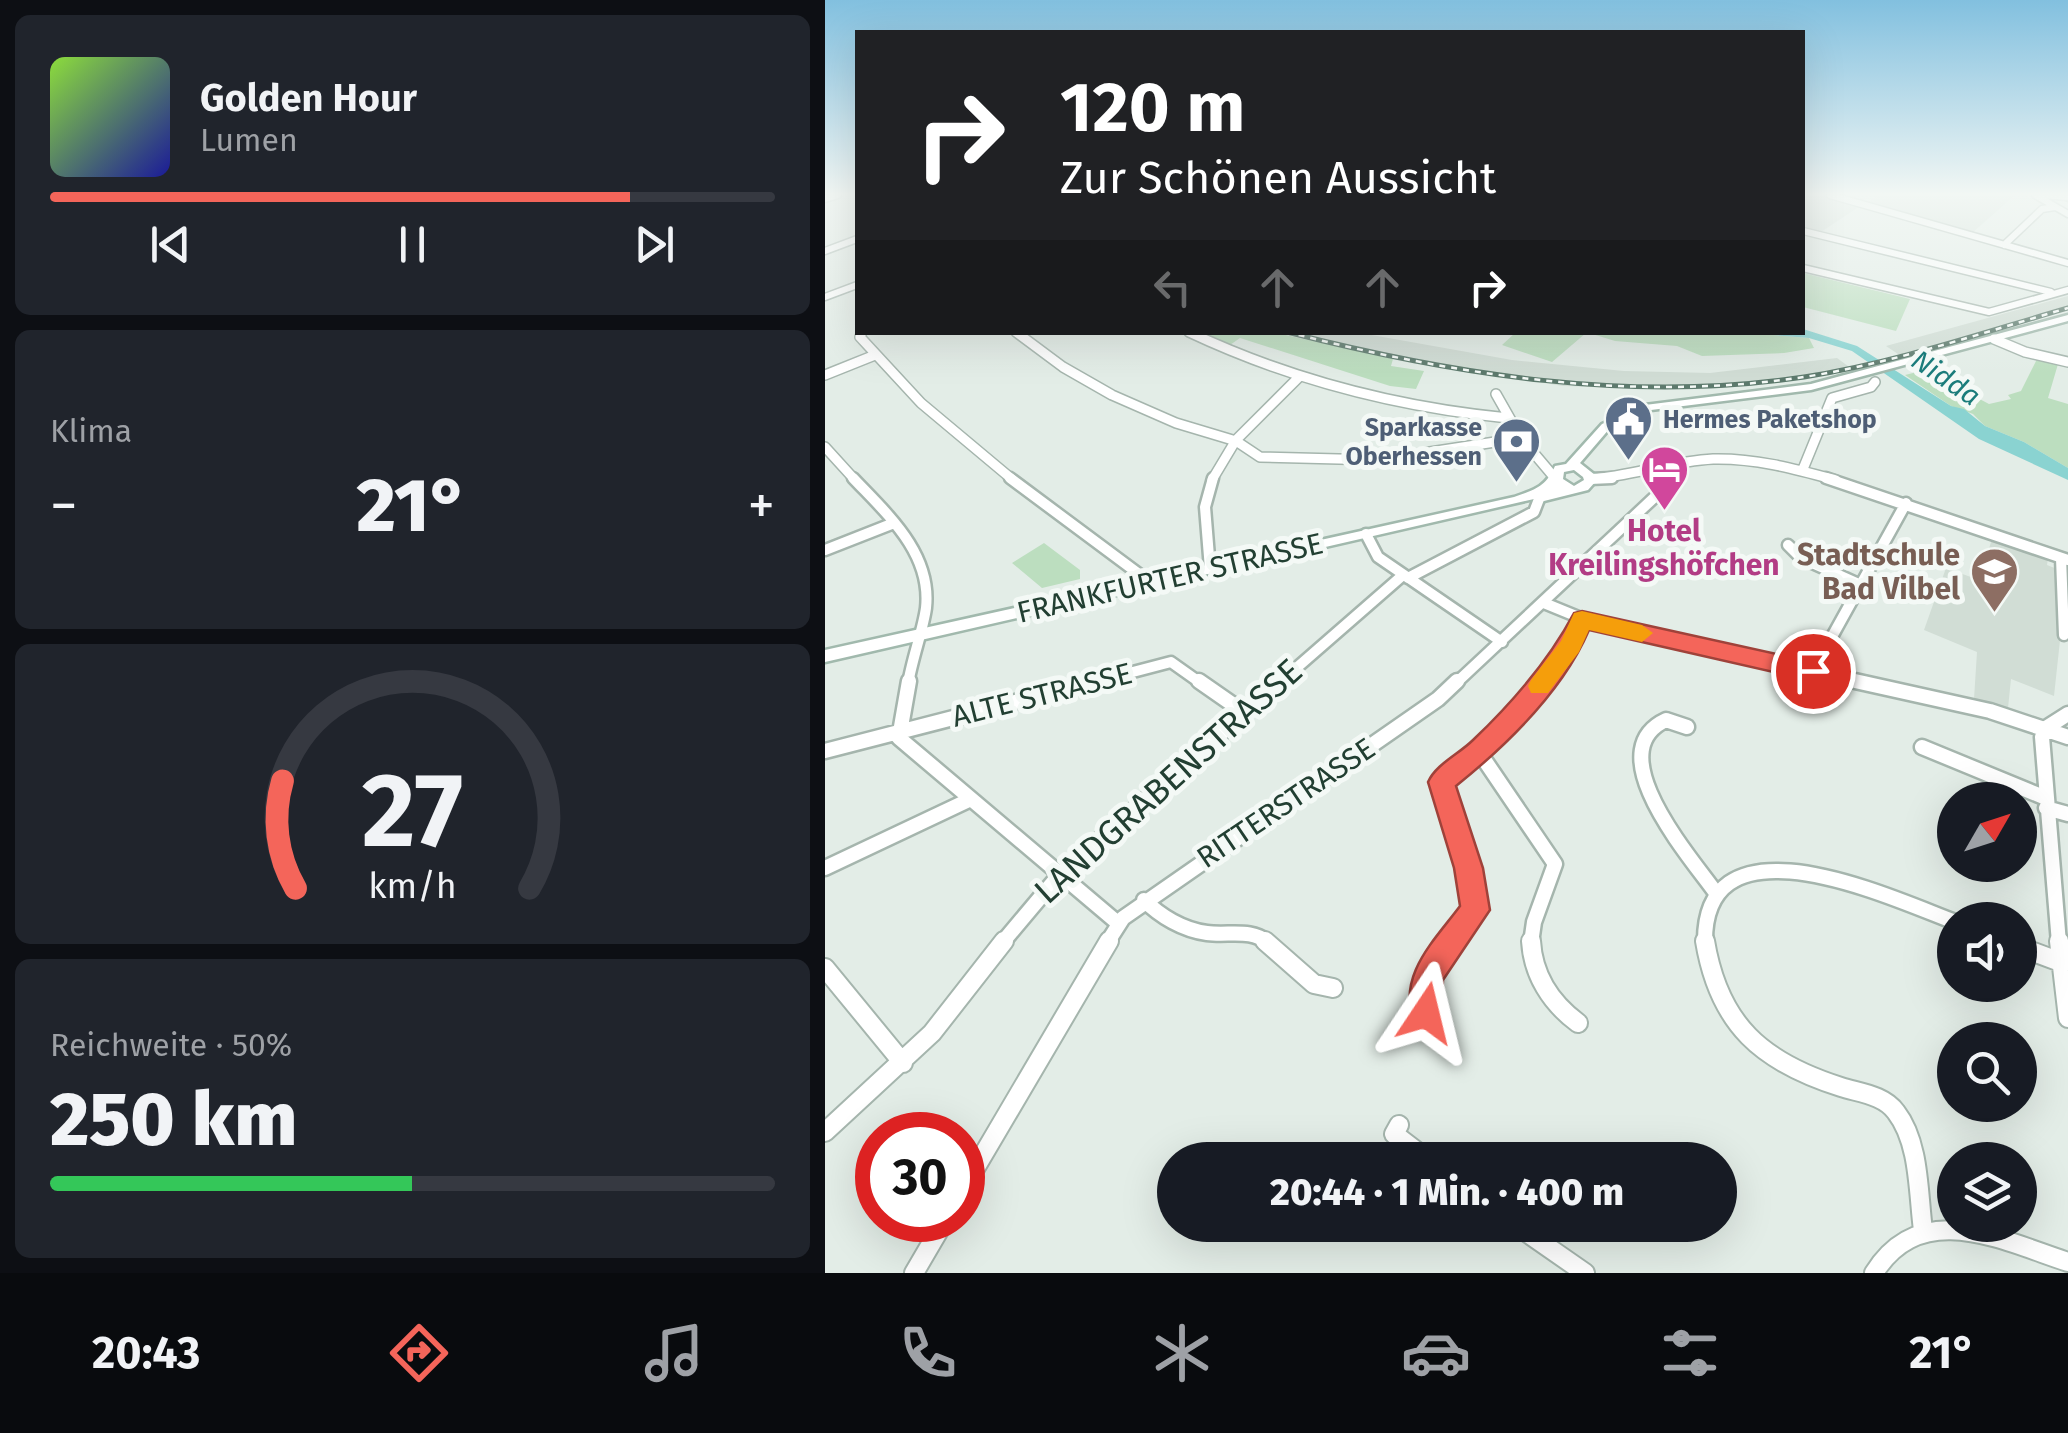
<!DOCTYPE html>
<html lang="de">
<meta charset="utf-8">
<style>
body{margin:0;font-family:"Fira Sans",sans-serif;background:#20242c;color:#f1f3f6;height:100vh;display:flex;flex-direction:column;font-size:38px;white-space:nowrap}
*{box-sizing:border-box;margin:0}
p{font-size:32px;color:#9ea1a6}
.icon{flex:none;width:55px;height:55px;fill:none;stroke:currentColor;stroke-width:2;stroke-linecap:round;stroke-linejoin:round}
.map{position:relative;flex:1;overflow:hidden}
.details{display:flex;flex-direction:column;gap:15px;padding:15px;background:#0d0f14;width:825px}
.details>*{flex:none}
.top-card{position:absolute;left:30px;top:30px;width:950px;height:305px;border-radius:0px;box-shadow:0 10px 40px #0002;background:#202124;color:#fff;overflow:hidden}
.needle{width:65px;rotate:51deg}
.fabs{position:absolute;left:1112px;top:782px;display:grid;gap:20px}
.fabs a{display:grid;place-items:center;width:100px;height:100px;border-radius:50%;background:#171b24;box-shadow:0 10px 40px #0002;font-size:50px}
.speed{position:absolute;left:30px;top:1112px;display:flex;gap:20px;font-size:50px;font-weight:700;text-align:center}
.speed>*{display:grid;place-content:center;width:130px;height:130px;border-radius:50%;background:#171b24;box-shadow:0 10px 40px #0002;line-height:1}
.speed .limit{border:15px solid #d22;background:#fff;color:#111}
.pin{position:absolute;display:grid;place-items:center;width:85px;height:85px;color:#fff;margin:-42px;border:5px solid #fff;border-radius:50%;box-shadow:0 2px 10px #0007}
.me{position:absolute;width:110px;margin:-55px;rotate:10deg;stroke-linejoin:round;filter:drop-shadow(0 0 8px #0008)}
.turn{display:flex;align-items:center;gap:35px;height:210px;padding:0 40px;font-size:45px}
.turn .icon{width:130px;height:130px;stroke-width:2.5}
.turn b{display:block;font-size:70px;line-height:85px}
.lanes{display:flex;align-items:center;height:95px;padding:0 40px;background:#0003;justify-content:center;gap:50px;direction:ltr}
.lanes .off{opacity:.35}
.big{font-size:75px;font-weight:800;line-height:1.1}
.details .tile{flex:1;display:flex;flex-direction:column;justify-content:center;gap:15px;min-width:0;padding:0 35px;border-radius:15px;background:#20242c}
.details .dial{align-items:center;gap:0}
.dial svg{height:260px;overflow:visible;fill:none;stroke:#363941;stroke-width:7;stroke-linecap:round;text-anchor:middle}
.dial text{fill:#f1f3f6;stroke:none}
.song{display:flex;align-items:center;gap:30px}
.cover{width:120px;height:120px;border-radius:15px;background:linear-gradient(135deg,hsl(90 70% 55%),hsl(240 70% 35%))}
.played{height:10px;border-radius:5px;background:linear-gradient(90deg,#f4655a 80%,#363941 80%)}
.keys{display:flex;justify-content:space-around;direction:ltr}
.heat{display:flex;justify-content:space-between;align-items:center;font-size:55px;direction:ltr}
.charge{height:15px;border-radius:8px;background:linear-gradient(90deg,#34c759 50%,#363941 0)}
.trip{position:absolute;left:332px;top:1142px;width:580px;height:100px;border-radius:50px;background:#171b24;box-shadow:0 10px 40px #0002;font-weight:800;line-height:100px;text-align:center}
.dock{display:flex;height:160px;justify-content:space-around;align-items:center;background:#090b0e;color:#9ea1a6}
.dock .icon{width:70px;height:70px}
.dock .current{color:#f4655a}
.dock b{font-size:45px;color:#f1f3f6}
main{display:flex;flex:1;min-height:0}
.map>svg:first-child{display:block}
.built{fill:#d1ddd5}
.green{fill:#bcdebf}
.water{fill:#8ad3d1}
.lines{fill:none;stroke-linecap:round;stroke-linejoin:round}
.minor-far4-casing{stroke:#a5b5ad;stroke-width:9}
.minor-far3-casing{stroke:#a5b5ad;stroke-width:12}
.minor-far2-casing{stroke:#a5b5ad;stroke-width:15}
.minor-far1-casing{stroke:#a5b5ad;stroke-width:19}
.minor-casing{stroke:#a5b5ad;stroke-width:22}
.tertiary-casing{stroke:#a5b5ad;stroke-width:5}
.secondary-casing{stroke:#a1b9ad;stroke-width:5}
.minor-far4{stroke:#fff;stroke-width:6}
.minor-far3{stroke:#fff;stroke-width:9}
.minor-far2{stroke:#fff;stroke-width:10}
.minor-far1{stroke:#fff;stroke-width:14}
.minor{stroke:#fff;stroke-width:18}
.tertiary{fill:#fff;fill-rule:evenodd}
.secondary{fill:#fff;fill-rule:evenodd}
.rail-casing{stroke:#5d7a6d;stroke-width:5}
.rail{stroke:#f4f9f6;stroke-width:2.5;stroke-dasharray:6;stroke-linecap:butt}
.route{fill:#f4655a;stroke:#9f423a;stroke-width:2.5}
.slow{fill:#f59e0b}
.labels{text-anchor:middle;dominant-baseline:central;stroke-width:10;stroke-linejoin:round;paint-order:stroke}
.far-service-label{font-size:25px;font-weight:bold;fill:#4e5e75;stroke:#f4f9f6;text-anchor:start}
.far-water-label{font-size:28px;font-style:italic;fill:#1b7c7b;stroke:#f4f9f6}
.hotel-label{font-size:30px;font-weight:bold;fill:#b23c85;stroke:#f4f9f6}
.education-label{font-size:30px;font-weight:bold;fill:#785e54;stroke:#f4f9f6;text-anchor:end}
.street-label{font-size:30px;fill:#223f32;stroke:#f4f9f6}
.near-street-label{font-size:35px;fill:#223f32;stroke:#f4f9f6}
</style>
<main>
<section class="details">
<div class="tile">
<div class="song"><i class="cover"></i><div><b>Golden Hour</b><p>Lumen</p></div></div>
<div class="played"></div>
<div class="keys"><svg class="icon" aria-label="previous" viewBox="0 0 24 24"><path d="M18 5L8 12l10 7zM5 5v14"/></svg><svg class="icon" aria-label="pause" viewBox="0 0 24 24"><path d="M8 5v14M16 5v14"/></svg><svg class="icon" aria-label="next" viewBox="0 0 24 24"><path d="M6 5l10 7-10 7zM19 5v14"/></svg></div>
</div>
<div class="tile"><p>Klima</p>
<div class="heat"><a>−</a><b class="big">21°</b><a>+</a></div>
</div>
<div class="tile dial"><svg viewBox="0 0 100 80">
<path d="M14 69A42 42 0 1 1 86 69"/>
<path d="M14 69A42 42 0 0 1 10 36" stroke="#f4655a"/>
<text x="50" y="56" font-size="32" font-weight="700">27</text>
<text x="50" y="72" font-size="11">km/h</text>
</svg></div>
<div class="tile"><p>Reichweite · 50%</p><b class="big">250 km</b><div class="charge"></div></div>
</section>
<div class="map">
<svg width="1243" height="1273" viewBox="0 0 1243 1273">
<rect width="100%" height="100%" fill="#e3ede7"/>
<path class="built" d="M978 195H997L1035 206 993 234 978 230Z
M1053 195H1190L1146 234 1041 204Z
M1243 296V310L1076 356 1061 346Z
M455 333 541 334 687 360 799 371 885 373 1012 358 1027 369 956 382 883 389 738 386 544 355Z
M1167 539 1223 559 1222 565 1232 569 1236 631 1229 696 1186 679 1183 708 1149 699 1152 652 1099 630 1121 568 1154 580Z"/>
<path class="green" d="M978 273 1085 299 1071 331 978 307Z
M378 333H452L568 359 566 366 599 371 591 389 565 386 415 338 405 345Z
M690 333V332L761 333 727 362 677 345Z
M764 333H924L984 338 989 348 959 353 877 356 852 346 790 341Z
M1212 359 1233 364 1223 398 1243 404V468L1199 442 1160 426 1148 414 1126 406 1080 375 1100 370 1164 404 1186 399 1183 395 1196 391Z
M219 543 255 570V579L217 588 187 563Z"/>
<path class="water" d="M978 329 1032 346 1126 406 1139 409 1160 426 1199 442 1243 468V480L1154 439 1027 351 984 338 924 333 978 332Z"/>
<g class="lines">
<defs>
<path id="minor-far4" d="M1005 195 1243 263
M1210 195 1243 214
M1217 195 1242 197
M0 199 13 195
M978 231 1226 292
M1179 245 1217 209 1230 207
M0 251 32 239
M978 268 1164 312 1243 290
M0 297 32 285"/>
<path id="minor-far3" d="M37 332 35 337 96 403 188 480
M191 332 238 367 287 395 351 423 411 441 435 457 553 460 696 438
M364 332C466 380 571 407 683 418
M1169 339 1200 352 1243 362
M0 375 50 355
M671 394 696 438 729 477
M0 447 30 480
M978 469 1007 398 1046 387 1050 382
M829 470 837 480
M765 479C807 476 847 461 888 459 931 458 970 469 1011 480
M387 480 411 440 473 378"/>
<path id="minor-far2" d="M28 478C62 514 107 553 101 608 98 630 87 659 83 684
M185 478 314 574 318 585
M1001 478 1243 560
M765 479 787 478
M541 534 553 557 677 642
M963 545 976 558 1036 585
M0 550 69 523
M1236 558 1239 635
M385 569 380 507 388 478
M583 578 709 512 714 499
M719 603 768 623 1041 684
M988 671 1081 503
M262 684 346 662 377 684
M453 684 578 575
M630 684 834 493 835 478
M719 684 757 620"/>
<path id="minor-far1" d="M84 681 74 738 294 924
M374 681 420 713
M1030 681 1165 711 1243 737
M862 727 841 720C772 752 867 859 891 893
M1221 728 1217 737 1234 943
M1221 728 1243 714
M1097 747 1221 798
M0 751 272 681
M654 752 730 864 709 922 706 943
M1221 808 1243 814
M0 868 146 799
M319 900C335 916 358 930 382 933 403 936 427 928 443 943
M177 943 235 874 456 681
M282 943 298 918 613 699 632 681
M626 943 650 910 643 867 616 782 668 739 721 681
M880 943C878 810 1064 897 1130 922"/>
<path id="minor" d="M440 941 489 984 508 988
M706 941C708 975 726 1003 753 1023
M880 941C894 1025 937 1062 1016 1087 1035 1093 1059 1095 1071 1112 1095 1143 1093 1193 1098 1230
M1234 941 1243 1018
M1195 947 1238 963
M0 968 78 1063
M601 1013 603 974 628 941
M574 1125 569 1134 603 1160
M0 1132 107 1033 179 941
M138 1189 284 941
M691 1225 760 1273
M89 1273 120 1220
M1049 1273C1096 1198 1176 1240 1243 1262"/>
<path id="tertiary" d="M1239 195H1243V200L1241 199Z"/>
<path id="secondary" d="M1243 315V321L986 390 826 410 785 428 755 463 770 475 771 481 763 490 715 502 709 499 0 662V650L689 497C709 490 721 487 730 466L741 464 777 424 820 405 986 384ZM749 470 758 477 759 480 749 486 738 479 739 472Z"/>
</defs>
<use href="#minor-far4" class="minor-far4-casing"/>
<use href="#minor-far3" class="minor-far3-casing"/>
<use href="#minor-far2" class="minor-far2-casing"/>
<use href="#minor-far1" class="minor-far1-casing"/>
<use href="#minor" class="minor-casing"/>
<use href="#tertiary" class="tertiary-casing"/>
<use href="#secondary" class="secondary-casing"/>
<use href="#minor-far4" class="minor-far4"/>
<use href="#minor-far3" class="minor-far3"/>
<use href="#minor-far2" class="minor-far2"/>
<use href="#minor-far1" class="minor-far1"/>
<use href="#minor" class="minor"/>
<use href="#tertiary" class="tertiary"/>
<use href="#secondary" class="secondary"/>
<defs>
<path id="rail" d="M462 332C630 375 806 403 979 377 1069 363 1156 333 1243 308"/>
</defs>
<use href="#rail" class="rail-casing"/>
<use href="#rail" class="rail"/>
</g>
<linearGradient id="sky" x2="0" y2="1"><stop stop-color="#82c0df"/><stop offset="0.52" stop-color="#f2f7f4"/><stop offset="1" stop-color="#f2f7f4" stop-opacity="0"/></linearGradient>
<rect width="1243" height="373" fill="url(#sky)"/>
<path class="route" d="M757 611 988 662 997 665 1000 671 997 678 988 681 764 630C738 691 682 745 631 786L658 868 665 910 618 980 617 1013 613 1024 601 1029 590 1024C570 977 609 941 635 906L629 868 603 782C611 764 634 754 648 740 688 702 723 662 749 613Z"/>
<path class="slow" d="M757 611 817 625 828 633 817 642 764 630 754 652 723 693H706L703 686 706 680 736 641 749 613Z"/>
<defs>
<symbol id="civic-pin" viewBox="-11 -11 22 30"><path d="M0 17L-7.5 6A9.5 9.5 0 1 1 7.5 6Z" fill="#5c6f8a" stroke="#f4f9f6"/><path d="M-.6-6.5H3V-4.5H.6V-3L4-1V1h2V6H-6V1h2V-1L-.6-3ZM-1.2 2.5V6h2.4V2.5Z" fill="#fff"/></symbol>
<symbol id="bank-pin" viewBox="-11 -11 22 30"><path d="M0 17L-7.5 6A9.5 9.5 0 1 1 7.5 6Z" fill="#5c6f8a" stroke="#f4f9f6"/><path d="M-6-4H6V4H-6ZM0-2.3a2.3 2.3 0 1 0 0 4.6a2.3 2.3 0 1 0 0-4.6Z" fill="#fff"/></symbol>
<symbol id="hotel-pin" viewBox="-11 -11 22 30"><path d="M0 17L-7.5 6A9.5 9.5 0 1 1 7.5 6Z" fill="#d1479c" stroke="#f4f9f6"/><path d="M-6-4.5h1.5V1H6V5H4.5V3h-9V5H-6ZM-4 0a1.8 1.8 0 1 1 3.6 0ZM.5 0V-2.5h3Q6-2.5 6 0Z" fill="#fff"/></symbol>
<symbol id="school-pin" viewBox="-11 -11 22 30"><path d="M0 17L-7.5 6A9.5 9.5 0 1 1 7.5 6Z" fill="#8d6e63" stroke="#f4f9f6"/><path d="M0-5L7-2L0 1L-7-2ZM-4 1L0 2.5L4 1V4Q0 6-4 4Z" fill="#fff"/></symbol>
</defs>
<g fill-rule="evenodd">
<use href="#civic-pin" x="776" y="392" width="55" height="75"/>
<use href="#bank-pin" x="664" y="414" width="55" height="75"/>
<use href="#hotel-pin" x="812" y="442" width="55" height="75"/>
<use href="#school-pin" x="1142" y="544" width="55" height="75"/>
</g>
<g class="labels">
<g class="far-service-label">
<text x="838" y="420">Hermes Paketshop</text>
<text x="657" y="428" text-anchor="end">Sparkasse<tspan x="657" dy="29">Oberhessen</tspan></text>
</g>
<g class="far-water-label">
<text transform="translate(1121 378) rotate(34)">Nidda</text>
</g>
<g class="hotel-label">
<text x="839" y="531">Hotel<tspan x="839" dy="34">Kreilingshöfchen</tspan></text>
</g>
<g class="education-label">
<text x="1135" y="555">Stadtschule<tspan x="1135" dy="34">Bad Vilbel</tspan></text>
</g>
<g class="street-label">
<text transform="translate(345 578) rotate(-13)">FRANKFURTER STRASSE</text>
<text transform="translate(217 695) rotate(-14)">ALTE STRASSE</text>
<text transform="translate(461 803) rotate(-34)">RITTERSTRASSE</text>
</g>
<g class="near-street-label">
<text transform="translate(343 781) rotate(-42)">LANDGRABENSTRASSE</text>
</g>
</g>
</svg>
<div class="fabs">
<a><svg class="needle" viewBox="-14 -14 28 28"><path d="M0-13l5 13h-10z" fill="#e53935"/><path d="M0 13l5-13h-10z" fill="#9ea1a6"/></svg></a>
<a><svg class="icon" aria-label="sound" viewBox="0 0 24 24"><path d="M4 9h4l5-4v14l-5-4H4zM17 9q2 3 0 6"/></svg></a>
<a><svg class="icon" aria-label="search" viewBox="0 0 24 24"><circle cx="10" cy="10" r="6"/><path d="M15 15l6 6"/></svg></a>
<a><svg class="icon" aria-label="layers" viewBox="0 0 24 24"><path d="M12 4l9 5-9 5-9-5zM3 14l9 5 9-5"/></svg></a>
</div>
<div class="speed"><div class="limit">30</div></div>
<div class="pin" style="left:988px;top:671px;background:#d93025"><svg class="icon" aria-label="arrive" viewBox="0 0 24 24"><path d="M6 21V4h12l-3 4 3 4H6"/></svg></div>
<svg class="me" style="left:601px;top:1013px" viewBox="-20 -20 40 40"><path d="M0-17L14 15 0 8-14 15z" fill="#f4655a" stroke="#fff" stroke-width="4"/></svg>
<div class="trip">20:44 · 1 Min. · 400 m</div>
<div class="top-card">
<div class="turn"><svg class="icon" aria-label="right" viewBox="0 0 24 24"><path d="M7 20v-9h11M14 6l5 5-5 5"/></svg><div><b>120 m</b>Zur Schönen Aussicht</div></div>
<div class="lanes"><svg class="icon off" aria-label="left" viewBox="0 0 24 24"><path d="M17 20v-9H6M10 6l-5 5 5 5"/></svg><svg class="icon off" aria-label="ahead" viewBox="0 0 24 24"><path d="M12 20V5M6 11l6-6 6 6"/></svg><svg class="icon off" aria-label="ahead" viewBox="0 0 24 24"><path d="M12 20V5M6 11l6-6 6 6"/></svg><svg class="icon" aria-label="right" viewBox="0 0 24 24"><path d="M7 20v-9h11M14 6l5 5-5 5"/></svg></div>
</div>
</div>
</main>
<nav class="dock">
<b>20:43</b>
<svg class="icon current" aria-label="directions" viewBox="0 0 24 24"><path d="M12 3l9 9-9 9-9-9zM9 14v-3h6M13 9l2 2-2 2"/></svg>
<svg class="icon" aria-label="music" viewBox="0 0 24 24"><path d="M9 18V5l10-2v13"/><circle cx="6" cy="18" r="3"/><circle cx="16" cy="16" r="3"/></svg>
<svg class="icon" aria-label="phone" viewBox="0 0 24 24"><path d="M5 4h4l2 5-3 2q2 4 5 5l2-3 5 2v4C11 20 4 13 5 4z"/></svg>
<svg class="icon" aria-label="climate" viewBox="0 0 24 24"><path d="M12 3v18M4 7l16 10M4 17L20 7"/></svg>
<svg class="icon" aria-label="car" viewBox="0 0 24 24"><path d="M5 17H2v-5l4-1 3-4h7l3 4 3 1v5h-3M9 17h6M6 11h13"/><circle cx="7" cy="17" r="2"/><circle cx="17" cy="17" r="2"/></svg>
<svg class="icon" aria-label="filters" viewBox="0 0 24 24"><path d="M4 7h16M4 17h16"/><circle cx="9" cy="7" r="2"/><circle cx="15" cy="17" r="2"/></svg>
<b>21°</b>
</nav>
